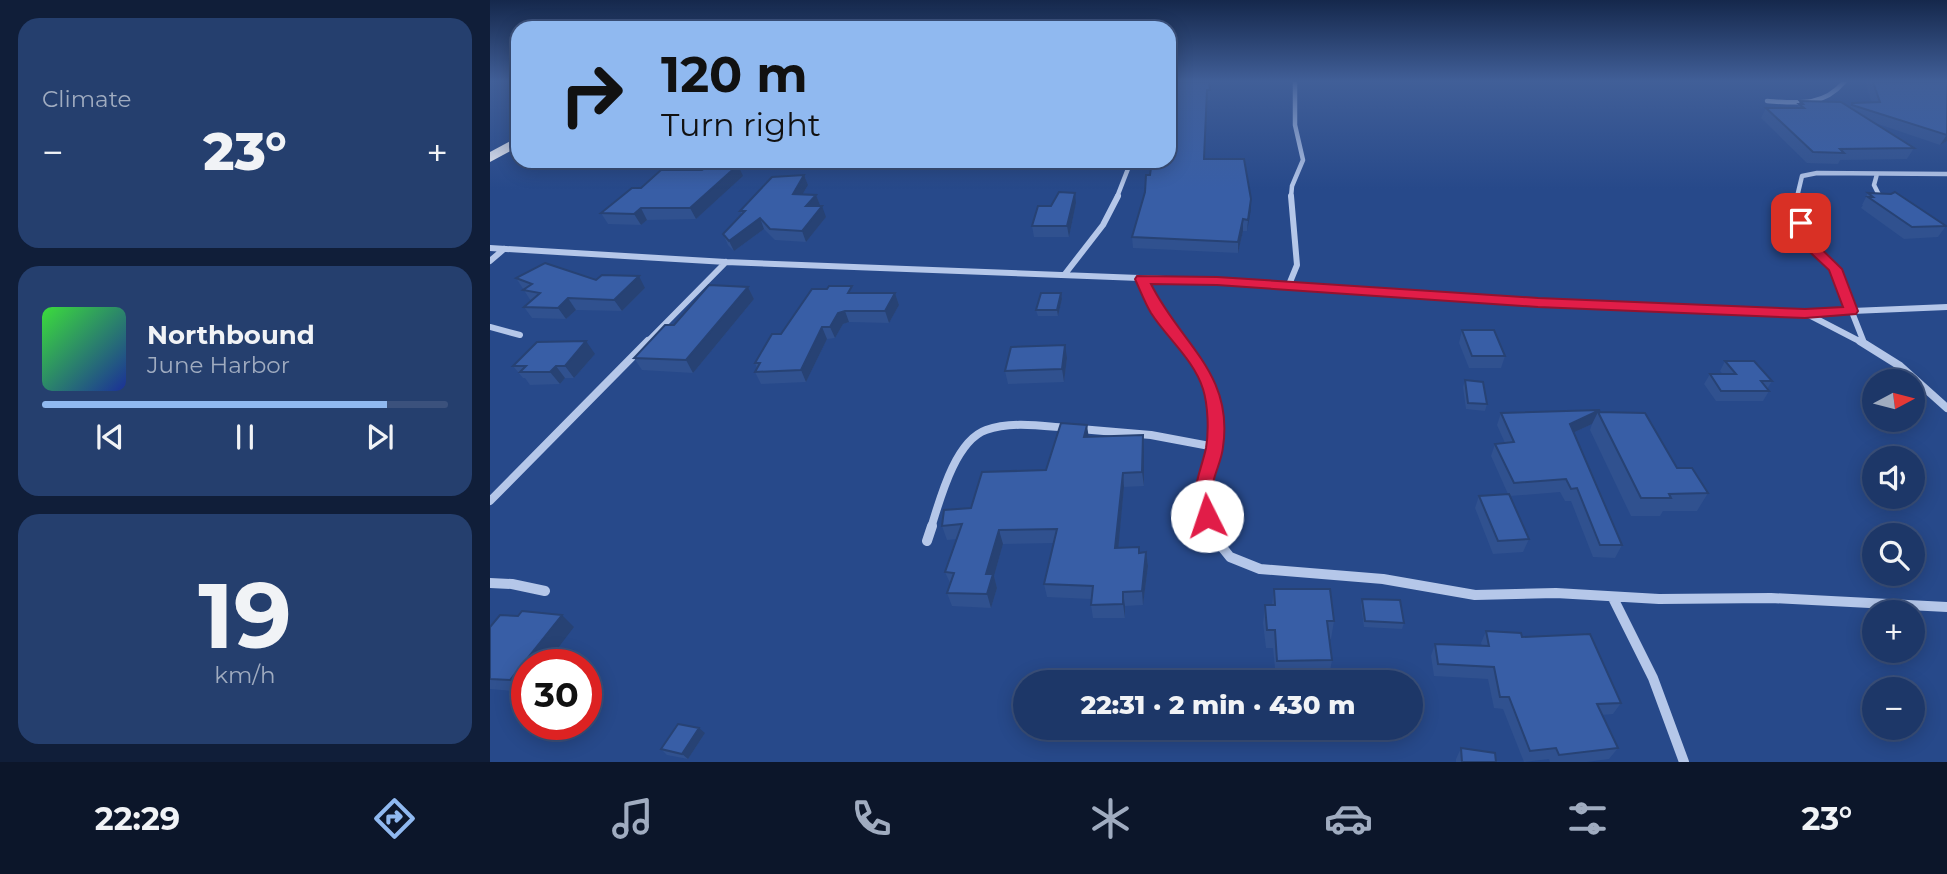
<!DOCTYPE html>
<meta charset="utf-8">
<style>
body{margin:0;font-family:Montserrat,sans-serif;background:#253f6e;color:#f1f3f6;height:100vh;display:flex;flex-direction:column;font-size:26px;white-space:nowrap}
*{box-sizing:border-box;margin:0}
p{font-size:23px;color:#a0acc0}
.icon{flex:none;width:38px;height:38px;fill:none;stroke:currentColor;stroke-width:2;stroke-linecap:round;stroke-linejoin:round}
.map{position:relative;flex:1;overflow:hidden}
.sheet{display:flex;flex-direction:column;gap:18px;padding:18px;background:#101e39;width:490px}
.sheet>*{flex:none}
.guide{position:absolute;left:21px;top:21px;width:665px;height:147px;border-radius:21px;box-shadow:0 4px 18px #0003,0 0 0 2px #3b517c;background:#90b9f0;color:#111;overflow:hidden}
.needle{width:46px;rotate:83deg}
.fabs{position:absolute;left:1372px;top:369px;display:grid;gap:14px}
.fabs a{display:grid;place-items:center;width:63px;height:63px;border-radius:50%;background:#1d3768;box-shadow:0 4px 18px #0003,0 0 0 2px #3b517c;font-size:35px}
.speed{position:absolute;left:21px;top:649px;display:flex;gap:14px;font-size:35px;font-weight:700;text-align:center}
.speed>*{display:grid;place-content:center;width:91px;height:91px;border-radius:50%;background:#1d3768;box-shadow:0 4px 18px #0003,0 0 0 2px #3b517c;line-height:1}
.speed .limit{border:10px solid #d22;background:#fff;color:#111}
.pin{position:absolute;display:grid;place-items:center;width:60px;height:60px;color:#fff;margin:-30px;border-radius:14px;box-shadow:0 4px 10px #0006}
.me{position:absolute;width:77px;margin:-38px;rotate:356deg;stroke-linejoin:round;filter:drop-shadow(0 0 5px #0008)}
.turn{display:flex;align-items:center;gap:24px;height:147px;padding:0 35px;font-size:32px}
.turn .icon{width:91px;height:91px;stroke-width:2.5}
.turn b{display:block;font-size:49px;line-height:60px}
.big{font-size:52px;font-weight:800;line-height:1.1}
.sheet .tile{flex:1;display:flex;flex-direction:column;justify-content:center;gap:10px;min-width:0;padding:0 24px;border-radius:21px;background:#253f6e}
.sheet .dial{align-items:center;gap:0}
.dial b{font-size:91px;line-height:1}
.song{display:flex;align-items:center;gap:21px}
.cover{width:84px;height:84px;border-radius:10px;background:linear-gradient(135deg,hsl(120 70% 55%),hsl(230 70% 35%))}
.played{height:7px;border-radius:4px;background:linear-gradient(90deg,#90b9f0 85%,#3b517c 85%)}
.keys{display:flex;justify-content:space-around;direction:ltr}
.heat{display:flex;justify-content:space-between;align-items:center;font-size:38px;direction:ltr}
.trip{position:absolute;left:523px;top:670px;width:410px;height:70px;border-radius:35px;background:#1d3768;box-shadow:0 4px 18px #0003,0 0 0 2px #3b517c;font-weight:800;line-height:70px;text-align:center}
.dock{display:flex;height:112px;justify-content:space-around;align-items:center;background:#0c162a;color:#a0acc0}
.dock .icon{width:49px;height:49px}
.dock .on{color:#90b9f0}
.dock b{font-size:32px;color:#f1f3f6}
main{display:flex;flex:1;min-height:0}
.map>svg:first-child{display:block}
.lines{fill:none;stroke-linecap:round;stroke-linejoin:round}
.service{stroke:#b5c7e9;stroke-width:3.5}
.minor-far3{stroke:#b5c7e9;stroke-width:4.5}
.minor-far2{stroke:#b5c7e9;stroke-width:6}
.minor-far1{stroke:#b5c7e9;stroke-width:8}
.minor{stroke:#b5c7e9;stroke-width:10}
.trunk{fill:#fcfcfe;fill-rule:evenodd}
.wall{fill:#30518f}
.shaded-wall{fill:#274274}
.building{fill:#385ea6;stroke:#274274;stroke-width:2}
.route{fill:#e11d48;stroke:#92132f;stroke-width:2}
</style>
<main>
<section class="sheet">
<div class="tile"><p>Climate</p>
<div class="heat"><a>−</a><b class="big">23°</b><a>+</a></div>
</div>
<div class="tile">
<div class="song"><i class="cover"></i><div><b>Northbound</b><p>June Harbor</p></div></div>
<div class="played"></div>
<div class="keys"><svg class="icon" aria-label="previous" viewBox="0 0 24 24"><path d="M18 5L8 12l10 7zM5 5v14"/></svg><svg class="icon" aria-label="pause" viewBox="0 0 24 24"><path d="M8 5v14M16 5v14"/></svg><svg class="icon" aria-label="next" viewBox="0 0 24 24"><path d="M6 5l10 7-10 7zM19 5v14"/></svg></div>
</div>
<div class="tile dial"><b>19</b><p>km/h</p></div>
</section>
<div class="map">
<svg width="1457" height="762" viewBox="0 0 1457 762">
<rect width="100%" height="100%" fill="#27498a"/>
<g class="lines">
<path class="service" d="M229 161 257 162"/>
<path class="minor-far3" d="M1277 101C1307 103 1333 107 1354 82
M1387 174 1384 185 1390 197
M627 197 641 161
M801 197 802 186 813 160 805 125V82
M1307 197 1312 176 1327 173 1457 174"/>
<path class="minor-far2" d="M1307 196 1314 239 1345 269 1373 340
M1389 196 1391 199
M0 248 236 262 727 281 975 299 1171 308 1315 313 1457 307
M0 261 14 249
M575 274 613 225 628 196
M652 279 667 311 691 343
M798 287 807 265 801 196
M1319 315 1373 343
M0 327 30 335
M156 343 236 262"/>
<path class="minor-far1" d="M690 341 721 388 725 411V447L714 482 721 528
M1370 341 1410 366 1457 408
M590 429 661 435 725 447
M0 501 158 341
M441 528C450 499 465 441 496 430 521 421 552 426 578 428"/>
<path class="minor" d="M720 526 724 537 740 557 770 569 893 579 985 595 1066 593 1169 599 1281 598 1457 607
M437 541 442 526
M0 583 22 584 55 591
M1123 598 1163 678 1194 762"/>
<path class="trunk" d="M28 137V147L0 162V152Z"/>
</g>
<path class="wall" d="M687 82 720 90V100H717L715 159 761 199 757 231H753L748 253 643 248 642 237 660 175 682 127 687 110Z
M1375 82H1457V141L1450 145 1385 123 1424 148 1417 159 1350 160 1348 164 1317 163 1271 118 1276 108H1307L1310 101 1360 108 1362 103H1382Z
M314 175 318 185 313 194 326 195 330 205 329 206 336 217 316 242 285 240 274 229 244 251 238 245 233 234 252 215 250 211Z
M253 176 206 219 157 220 151 225 118 224 111 213 151 188Z
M1378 193 1456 226 1448 237 1414 239 1371 208 1373 205H1372Z
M586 203 579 237H544L542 226 561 206Z
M26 278 106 280 155 288 132 311 86 310 76 319 42 318 34 307 41 301Z
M258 287 264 299 203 373 152 370 144 358 184 325Z
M364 293H405L409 305 399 323 359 322 353 324 345 338 337 339 316 382 271 384 265 372 267 368 265 363 291 334Z
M571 293 572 299 568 316H548L546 310Z
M972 330 1015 356 1011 368H979L969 343Z
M105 354 84 378H75L70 384 40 385 35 378H33L23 366Z
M577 358 574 382 518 384 515 371Z
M1235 361 1282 381 1277 389 1279 391 1273 401H1226L1214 384 1220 374H1233L1230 371Z
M975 380 997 404 995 411 976 409 973 387Z
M1110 410 1109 412 1187 468 1218 493 1207 511H1173L1170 516H1141L1100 430 1102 424 1083 433 1132 545 1125 558 1103 557 1081 501H1075L1070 492 1020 496 1039 539 1033 552 1003 554 985 508 989 496 1018 494 1001 456 1005 444 1015 443 1007 425 1011 413Z
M653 435 654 449V486L634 487 628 548 649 547 650 553 656 552 658 566 653 605 635 606V618H603L601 605V599L557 597 554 584 564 543 513 544 504 576 507 588 501 608 462 606 457 593 460 583 455 572 467 539 457 540 452 526 481 508 556 470 599 437Z
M784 589 844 621 841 639H839L842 660 839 677 786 678 783 648H776L773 623 775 605H782Z
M872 599 914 623 912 629 874 627 871 605Z
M28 616 84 627 37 665V689L34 692 0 689V627Z
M996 631 1032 637 1131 703 1123 714 1112 715 1128 748 1119 759 1097 762H1060L1059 759 1034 762 1013 709 1004 708 998 679 944 676 941 656 945 644 992 646 991 643Z
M215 733 198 759 177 755 171 749Z
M971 748 1006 762H966V759Z"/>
<path class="shaded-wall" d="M1457 135V141L1450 145 1456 136Z
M248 165 253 176 206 219 200 208Z
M314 175 318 185 307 204 303 194Z
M585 193 586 203 579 237 577 226Z
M326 195 330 205 320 216 316 206Z
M761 199V210L757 231 758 220Z
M332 206 336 217 316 242 312 231Z
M151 208 157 220 151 225 144 214Z
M270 218 274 229 244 251 239 241Z
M753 219V231L748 253V242Z
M149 276 155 288 132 311 124 300Z
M258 287 264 299 203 373 196 360Z
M405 293 409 305 399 323 395 311Z
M571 293 572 299 568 316 567 310Z
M78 298 86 310 76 319 68 308Z
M355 311 359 322 353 324 345 338 340 327 348 313Z
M332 327 337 339 316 382 311 370Z
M96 341 105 354 84 378 75 366Z
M575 345 577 358 574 382 572 369Z
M66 366 75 378 70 384 60 372Z
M1110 410 1109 414 1108 412 1102 424 1074 437 1080 424Z
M597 425 599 439 594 437Z
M653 435 654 449V486L652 472Z
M633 473 634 487 627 562 625 548Z
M509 530 513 544 504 576 507 588 501 608 497 594 496 574Z
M656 552 658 566 653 605 652 591Z
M633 592 635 606V618L633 604Z
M72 615 84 627 55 665H37V689L34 692 20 680Z
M209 728 215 733 198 759 192 754Z"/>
<path class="building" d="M687 82H719L720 90H717L714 159H754L761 199 758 220 753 219 748 242 642 237 655 192 656 175H660L662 161H679V127H682L687 110Z
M1383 82H1457V135L1362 105V103L1390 102Z
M1310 101 1351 102 1424 148 1350 149 1354 153 1323 152 1276 108H1314L1309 104H1313Z
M220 164 248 165 200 208H151L144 214 111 213 142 188H151L171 170H212Z
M314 175 303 194 326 195 316 206H332L312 231 280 229 270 218 239 241 233 234 255 211H250L282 177Z
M569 192 585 193 577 226H542L548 206H561Z
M1405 192 1456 226 1422 227 1378 197H1383L1378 193 1401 194Z
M55 263 106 280 112 275 149 276 124 300 78 298 68 308 34 307 50 293 33 290 42 284 26 278Z
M219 285 258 287 196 360 144 358 175 325H184Z
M339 286H362L358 293H405L395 311H355L348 313 340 327H332L311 370 265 372 270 363H265L282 334H291L322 289H337Z
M551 293H571L567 310H546Z
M972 330H1004L1015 356H982Z
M96 341 75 366H66L60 372H30L36 366H23L47 342Z
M575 345 572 369 515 371 521 347Z
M1235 361H1264L1282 381H1271L1279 391H1231L1220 374H1246Z
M975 380 993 382 997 404 978 403Z
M1110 410 1080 424 1132 545H1110L1087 488 1081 489 1076 479 1024 483 1005 444 1024 442 1011 413Z
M1108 412 1155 413 1187 468H1202L1218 493 1179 494 1181 498H1151Z
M571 423 597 425 594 437 653 435 652 472 633 473 625 548 649 547V553L656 552 652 591 633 592V604L601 605 603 586 554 584 567 529 509 530 496 574H503L497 594 457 593 464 573 455 572 472 524 452 526 454 510 481 508 492 472 556 470Z
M1019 494 1039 539 1008 541 989 496Z
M784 589H840L844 621H837L842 660 787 661 785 630H777L775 605H785Z
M872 599 910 600 914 623 875 621Z
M32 611 72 615 20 680 0 679V627L10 615 28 616Z
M996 631 1031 633 1032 637 1100 634 1131 703 1107 704 1128 748 1069 755 1066 748 1040 751 1019 697H1010L1004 667 948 664 945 644 999 646Z
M188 724 209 728 192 754 171 749Z
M971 748 1005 753 1006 762H972Z"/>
<linearGradient id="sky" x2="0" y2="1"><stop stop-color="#15284c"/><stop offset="0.43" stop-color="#415f98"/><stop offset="1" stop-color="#415f98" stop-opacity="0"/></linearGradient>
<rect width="1457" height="189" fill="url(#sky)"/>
<path class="route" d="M1311 219 1317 223 1320 238 1352 269 1368 311 1366 314 1315 318 1048 307 727 285 661 284C690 343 744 373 733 447 732 458 727 468 724 479 721 492 730 508 723 521L717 523 710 521C697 497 711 472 716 448 719 431 718 405 713 389 704 360 677 338 661 313 655 303 650 290 645 279L647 276 727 277 1048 298 1315 309 1353 307 1339 270 1309 242 1305 223Z"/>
</svg>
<div class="fabs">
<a><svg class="needle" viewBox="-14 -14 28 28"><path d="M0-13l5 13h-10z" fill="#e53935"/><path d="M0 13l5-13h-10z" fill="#a0acc0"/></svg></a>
<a><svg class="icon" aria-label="sound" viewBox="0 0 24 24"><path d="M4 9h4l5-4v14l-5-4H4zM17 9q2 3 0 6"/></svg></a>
<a><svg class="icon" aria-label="search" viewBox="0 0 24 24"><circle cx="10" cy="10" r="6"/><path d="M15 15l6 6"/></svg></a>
<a>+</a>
<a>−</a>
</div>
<div class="speed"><div class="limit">30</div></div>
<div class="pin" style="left:1311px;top:223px;background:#d93025"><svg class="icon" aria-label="arrive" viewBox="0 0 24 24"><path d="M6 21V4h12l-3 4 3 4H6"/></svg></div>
<svg class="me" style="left:717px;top:516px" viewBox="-20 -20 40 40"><circle r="19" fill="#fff"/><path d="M0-13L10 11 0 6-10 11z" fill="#e11d48"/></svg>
<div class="trip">22:31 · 2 min · 430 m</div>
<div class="guide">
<div class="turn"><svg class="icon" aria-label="right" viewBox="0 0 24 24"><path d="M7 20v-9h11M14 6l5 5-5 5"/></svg><div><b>120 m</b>Turn right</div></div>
</div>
</div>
</main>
<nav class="dock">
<b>22:29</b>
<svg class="icon on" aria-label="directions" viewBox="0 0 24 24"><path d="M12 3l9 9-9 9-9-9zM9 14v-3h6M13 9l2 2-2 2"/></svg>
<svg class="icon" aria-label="music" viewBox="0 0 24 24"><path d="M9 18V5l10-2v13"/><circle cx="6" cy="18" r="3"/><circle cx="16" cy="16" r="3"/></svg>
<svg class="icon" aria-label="phone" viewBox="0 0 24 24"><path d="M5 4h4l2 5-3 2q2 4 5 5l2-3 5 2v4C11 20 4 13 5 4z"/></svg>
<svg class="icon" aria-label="climate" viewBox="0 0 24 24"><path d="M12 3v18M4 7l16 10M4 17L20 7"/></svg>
<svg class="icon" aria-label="car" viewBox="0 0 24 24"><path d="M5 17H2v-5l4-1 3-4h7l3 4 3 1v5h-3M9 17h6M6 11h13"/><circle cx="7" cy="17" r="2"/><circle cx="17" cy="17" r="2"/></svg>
<svg class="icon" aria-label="filters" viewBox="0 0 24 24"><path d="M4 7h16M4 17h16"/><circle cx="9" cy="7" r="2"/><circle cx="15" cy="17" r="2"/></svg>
<b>23°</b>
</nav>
